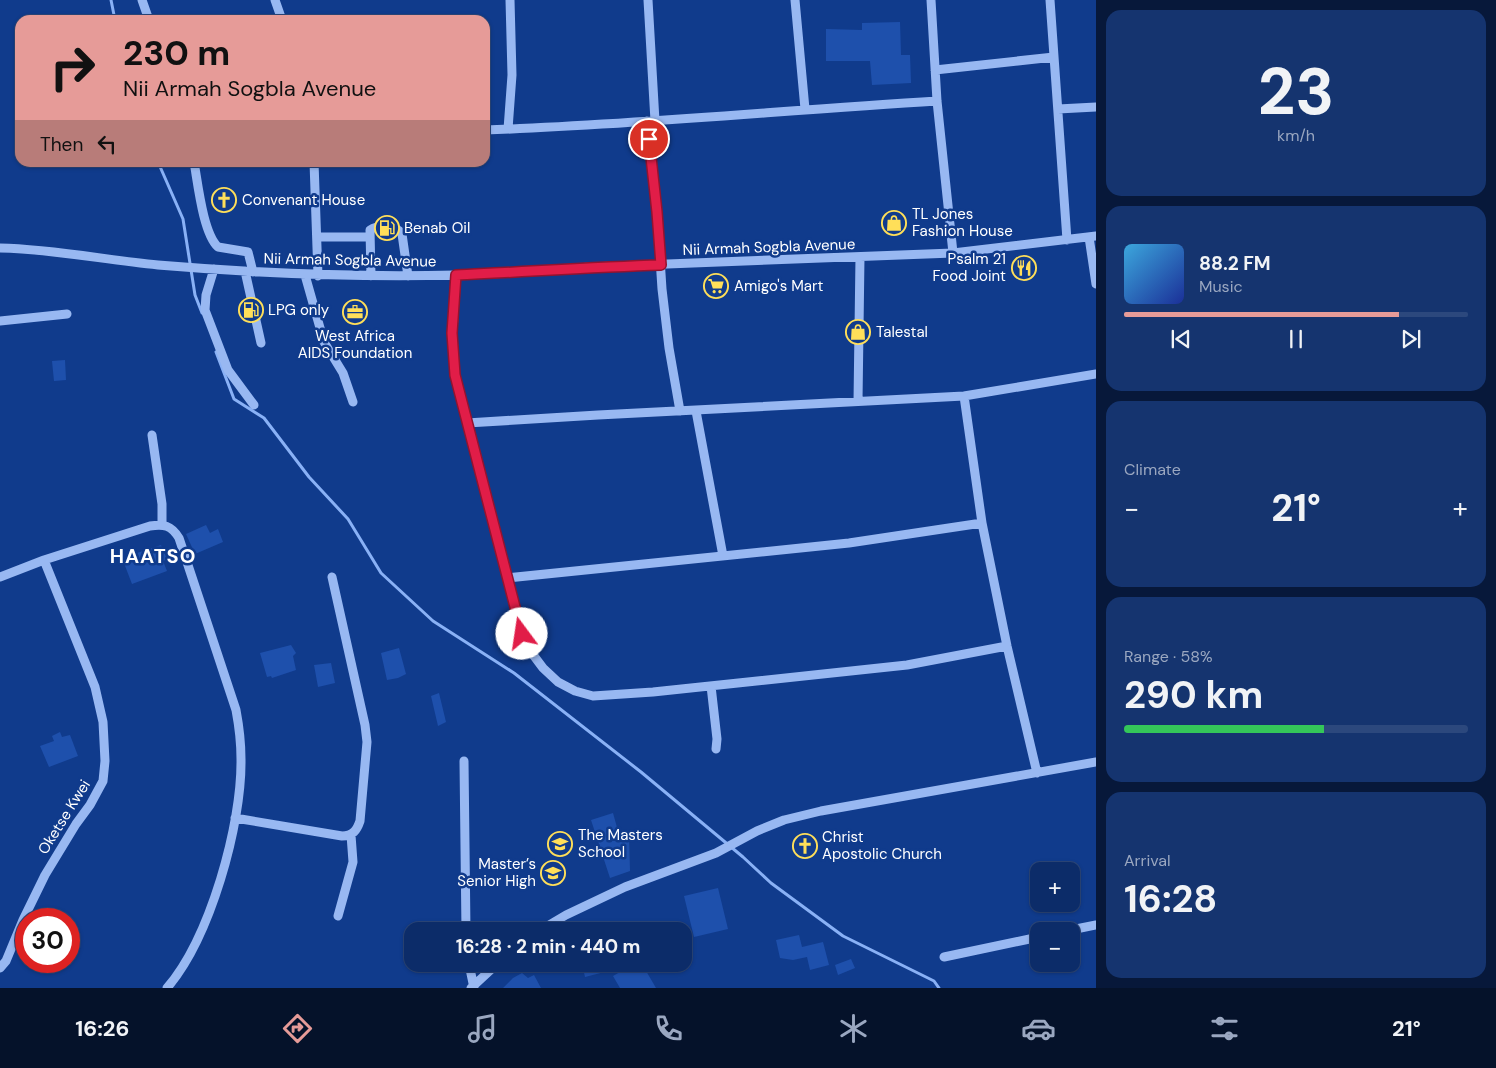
<!DOCTYPE html>
<meta charset="utf-8">
<style>
body{margin:0;font-family:"DM Sans",sans-serif;background:#15346f;color:#f1f3f6;height:100vh;display:flex;flex-direction:column;font-size:19px;white-space:nowrap}
*{box-sizing:border-box;margin:0}
p{font-size:16px;color:#9aa7c0}
.icon{flex:none;width:28px;height:28px;fill:none;stroke:currentColor;stroke-width:2;stroke-linecap:round;stroke-linejoin:round}
.map{position:relative;flex:1;overflow:hidden}
.details{display:flex;flex-direction:column;gap:10px;padding:10px;background:#07183a;width:400px}
.details>*{flex:none}
.hud{position:absolute;left:15px;top:15px;width:475px;height:152px;border-radius:15px;box-shadow:0 1px 4px #0004,0 0 0 1px #2c487d;background:#e69b98;color:#111;overflow:hidden}
.tools{position:absolute;left:1030px;top:862px;display:grid;gap:10px}
.tools a{display:grid;place-items:center;width:50px;height:50px;border-radius:10px;background:#0c2c69;box-shadow:0 1px 4px #0004,0 0 0 1px #2c487d;font-size:25px}
.speed{position:absolute;left:15px;top:908px;display:flex;gap:10px;font-size:25px;font-weight:700;text-align:center}
.speed>*{display:grid;place-content:center;width:65px;height:65px;border-radius:50%;background:#0c2c69;box-shadow:0 1px 4px #0004,0 0 0 1px #2c487d;line-height:1}
.speed .limit{border:8px solid #d22;background:#fff;color:#111}
.pin{position:absolute;display:grid;place-items:center;width:42px;height:42px;color:#fff;margin:-21px;border:2px solid #fff;border-radius:50%;box-shadow:0 1px 5px #0007}
.me{position:absolute;width:55px;margin:-28px;rotate:346deg;stroke-linejoin:round;filter:drop-shadow(0 0 4px #0008)}
.turn{display:flex;align-items:center;gap:18px;height:105px;padding:0 25px;font-size:22px}
.turn .icon{width:65px;height:65px;stroke-width:2.5}
.turn b{display:block;font-size:35px;line-height:42px}
.then{display:flex;align-items:center;height:48px;padding:0 25px;background:#0003;gap:10px;font-size:19px}
.big{font-size:38px;font-weight:700;line-height:1.1}
.details .tile{flex:1;display:flex;flex-direction:column;justify-content:center;gap:8px;min-width:0;padding:0 18px;border-radius:15px;background:#15346f}
.details .dial{align-items:center;gap:0}
.dial b{font-size:65px;line-height:1}
.song{display:flex;align-items:center;gap:15px}
.cover{width:60px;height:60px;border-radius:8px;background:linear-gradient(135deg,hsl(200 70% 55%),hsl(230 70% 35%))}
.played{height:5px;border-radius:2px;background:linear-gradient(90deg,#e69b98 80%,#2c487d 80%)}
.keys{display:flex;justify-content:space-around;direction:ltr}
.heat{display:flex;justify-content:space-between;align-items:center;font-size:28px;direction:ltr}
.charge{height:8px;border-radius:4px;background:linear-gradient(90deg,#34c759 58%,#2c487d 0)}
.trip{position:absolute;left:404px;top:922px;width:288px;height:50px;border-radius:15px;background:#0c2c69;box-shadow:0 1px 4px #0004,0 0 0 1px #2c487d;font-weight:700;line-height:50px;text-align:center}
.tab-bar{display:flex;height:80px;justify-content:space-around;align-items:center;background:#05122a;color:#9aa7c0}
.tab-bar .icon{width:35px;height:35px}
.tab-bar .selected{color:#e69b98}
.tab-bar b{font-size:22px;color:#f1f3f6}
main{display:flex;flex:1;min-height:0}
.map>svg:first-child{display:block}
.lines{fill:none;stroke-linecap:round;stroke-linejoin:round}
.stream{stroke:#89b1f6;stroke-width:3}
.building{fill:#1e50ac}
.minor{stroke:#98b8f2;stroke-width:9}
.route-casing{stroke:#92132f;stroke-width:12}
.route{stroke:#e11d48;stroke-width:9}
.labels{text-anchor:middle;dominant-baseline:central;stroke-width:5;stroke-linejoin:round;paint-order:stroke}
.poi-label{font-size:15px;fill:#fff;stroke:#103b8c;text-anchor:start}
.street-label{font-size:15px;fill:#fff;stroke:#103b8c}
.district-label{font-size:20px;font-weight:bold;letter-spacing:1px;fill:#fff;stroke:#103b8c}
</style>
<main>
<div class="map">
<svg width="1096" height="988" viewBox="0 0 1096 988">
<rect width="100%" height="100%" fill="#103b8c"/>
<g class="lines">
<path class="stream" d="M111 0 115 20
M158 162 183 219 195 295 202 313
M216 352 234 399 264 418 309 477 348 519 381 573 433 621 514 673 641 772 743 857 771 883 843 936 934 981 939 988"/>
</g>
<path class="building" d="M900 22 901 55H910L911 83 872 85 870 61H826V29L862 30V23Z
M65 360 66 380 54 381 52 361Z
M206 525 210 533 218 529 223 542 195 554 186 534Z
M161 545 167 559 163 561 167 571 132 584 122 558Z
M291 645 296 653 293 656 296 670 272 678 271 676 267 677 260 653Z
M399 648 406 674 398 678 387 680 381 653Z
M331 663 335 683 318 687 314 665Z
M439 693 446 722 438 726 431 696Z
M60 732 62 737 70 735 78 756 49 767 40 746 54 741 52 736Z
M613 813 618 831 629 834 630 871 610 878 591 820Z
M718 888 728 929 694 937 684 896Z
M799 935 802 947 823 942 829 965 810 970 807 957 793 960 780 958 776 940Z
M851 959 855 968 838 975 835 965Z
M582 964H624V967L585 977Z
M634 964H642L656 988H620L613 976Z
M522 973 528 978 534 975 541 988H503L513 978Z"/>
<g class="lines">
<path class="minor" d="M142 0 149 20
M275 0 282 20
M648 0 655 121
M795 0 805 109
M931 0 937 101 953 253
M1050 0 1067 240
M935 70 1054 57
M1058 109 1096 107
M647 121 657 212 662 289 669 348 680 411
M508 129 512 75 510 0
M485 130C636 125 786 110 937 101
M194 162C198 184 203 233 218 247L248 252 253 272
M314 162 318 276
M317 237H369
M1089 237 1096 284
M0 248C53 249 105 260 158 265 302 277 447 281 590 267L953 253 1096 236
M214 269 206 295 205 310 228 370 254 405
M245 271 261 343
M305 275 324 342 343 373 353 402
M456 275 453 333 455 375 522 634 531 652 543 668 558 682 575 691 593 696 653 692 907 665 1007 646
M371 276 370 230C378 225 397 225 402 234L408 276
M0 321 67 314
M964 396 982 523 1007 646 1037 773
M858 401 860 257
M696 411 723 556
M467 423 598 415 964 396 1096 374
M152 435 162 504V524
M0 577 44 560 150 526C164 524 171 525 179 538L236 710C239 726 241 743 241 759 242 825 210 938 167 988
M507 578 849 543 982 523
M711 686 717 739 716 749
M464 761 466 931
M235 818 342 836C353 836 357 830 360 821L367 742 365 725 332 577
M338 916 353 862 351 835
M539 931 566 915 625 887 716 853 757 831 784 820 821 811 1096 762
M1066 931 1096 925
M944 957 1039 937
M469 964 474 988
M0 968 6 961 23 920 45 875 76 824 90 805 103 781 105 761 103 722 95 687 44 560
M471 988 497 964"/>
</g>
<g class="lines">
<defs>
<path id="route" d="M522 634 455 375 452 333 456 275C524 272 592 267 661 265L657 212 649 139"/>
</defs>
<use href="#route" class="route-casing"/>
<use href="#route" class="route"/>
</g>
<defs>
<symbol id="church-ring" viewBox="-11 -11 22 22"><circle r="9.5" fill="#103b8c" stroke="#ffdf59" stroke-width="1.5"/><path d="M-1.2-6h2.4v3.5h3.3v2.4h-3.3V6h-2.4V-.1h-3.3v-2.4h3.3Z" fill="#ffdf59"/></symbol>
<symbol id="shop-ring" viewBox="-11 -11 22 22"><circle r="9.5" fill="#103b8c" stroke="#ffdf59" stroke-width="1.5"/><path d="M-5-2.5h2.3a2.7 3.5 0 0 1 5.4 0H5L5.5 6h-11ZM-1.5-2.5h3a1.5 2.3 0 0 0-3 0Z" fill="#ffdf59"/></symbol>
<symbol id="fuel-ring" viewBox="-11 -11 22 22"><circle r="9.5" fill="#103b8c" stroke="#ffdf59" stroke-width="1.5"/><path d="M-5.5-6h7V0h2V4h1.3V-2.5L3-4.5l.8-.8L6-3V5H2.5V1h-1V6h-7ZM-4.2-4.7v3.2H.2V-4.7Z" fill="#ffdf59"/></symbol>
<symbol id="restaurant-ring" viewBox="-11 -11 22 22"><circle r="9.5" fill="#103b8c" stroke="#ffdf59" stroke-width="1.5"/><path d="M-5-6h1v4h1v-4h1v4h1v-4h1v5L-1.5 .5V6h-2V.5L-5-1ZM5-6V6H3V1.5H1.5Q1.5-4 5-6Z" fill="#ffdf59"/></symbol>
<symbol id="supermarket-ring" viewBox="-11 -11 22 22"><circle r="9.5" fill="#103b8c" stroke="#ffdf59" stroke-width="1.5"/><path d="M-6-5.5h2.5l.6 2H6L4.5 2H-2.5L-4.4-4H-6ZM-1.5 3.2a1.3 1.3 0 1 0 .1 0ZM3 3.2a1.3 1.3 0 1 0 .1 0Z" fill="#ffdf59"/></symbol>
<symbol id="office-ring" viewBox="-11 -11 22 22"><circle r="9.5" fill="#103b8c" stroke="#ffdf59" stroke-width="1.5"/><path d="M-6-3h4V-5.5h4V-3h4V5H-6ZM-1-4.5V-3h2v-1.5ZM-6 0V1H6V0Z" fill="#ffdf59"/></symbol>
<symbol id="school-ring" viewBox="-11 -11 22 22"><circle r="9.5" fill="#103b8c" stroke="#ffdf59" stroke-width="1.5"/><path d="M0-5L7-2L0 1L-7-2ZM-4 1L0 2.5L4 1V4Q0 6-4 4Z" fill="#ffdf59"/></symbol>
</defs>
<g fill-rule="evenodd">
<use href="#church-ring" x="210" y="186" width="28" height="28"/>
<use href="#shop-ring" x="880" y="209" width="28" height="28"/>
<use href="#fuel-ring" x="373" y="214" width="28" height="28"/>
<use href="#restaurant-ring" x="1010" y="254" width="28" height="28"/>
<use href="#supermarket-ring" x="702" y="272" width="28" height="28"/>
<use href="#fuel-ring" x="237" y="296" width="28" height="28"/>
<use href="#office-ring" x="341" y="298" width="28" height="28"/>
<use href="#shop-ring" x="844" y="318" width="28" height="28"/>
<use href="#school-ring" x="546" y="830" width="28" height="28"/>
<use href="#church-ring" x="791" y="832" width="28" height="28"/>
<use href="#school-ring" x="539" y="859" width="28" height="28"/>
</g>
<g class="labels">
<g class="poi-label">
<text x="242" y="200">Convenant House</text>
<text x="912" y="214">TL Jones<tspan x="912" dy="17">Fashion House</tspan></text>
<text x="404" y="228">Benab Oil</text>
<text x="1006" y="259" text-anchor="end">Psalm 21<tspan x="1006" dy="17">Food Joint</tspan></text>
<text x="734" y="286">Amigo's Mart</text>
<text x="268" y="310">LPG only</text>
<text x="876" y="332">Talestal</text>
<text x="355" y="336" text-anchor="middle">West Africa<tspan x="355" dy="17">AIDS Foundation</tspan></text>
<text x="578" y="835">The Masters<tspan x="578" dy="17">School</tspan></text>
<text x="822" y="837">Christ<tspan x="822" dy="17">Apostolic Church</tspan></text>
<text x="536" y="864" text-anchor="end">Master’s<tspan x="536" dy="17">Senior High</tspan></text>
</g>
<g class="street-label">
<text transform="translate(769 247) rotate(-2)">Nii Armah Sogbla Avenue</text>
<text transform="translate(350 260) rotate(1)">Nii Armah Sogbla Avenue</text>
<text transform="translate(64 817) rotate(-58)">Oketse Kwei</text>
</g>
<g class="district-label">
<text x="153" y="556">HAATSO</text>
</g>
</g>
</svg>
<div class="tools">
<a>+</a>
<a>−</a>
</div>
<div class="speed"><div class="limit">30</div></div>
<div class="pin" style="left:649px;top:139px;background:#d93025"><svg class="icon" aria-label="arrive" viewBox="0 0 24 24"><path d="M6 21V4h12l-3 4 3 4H6"/></svg></div>
<svg class="me" style="left:522px;top:634px" viewBox="-20 -20 40 40"><circle r="19" fill="#fff"/><path d="M0-13L10 11 0 6-10 11z" fill="#e11d48"/></svg>
<div class="trip">16:28 · 2 min · 440 m</div>
<div class="hud">
<div class="turn"><svg class="icon" aria-label="right" viewBox="0 0 24 24"><path d="M7 20v-9h11M14 6l5 5-5 5"/></svg><div><b>230 m</b>Nii Armah Sogbla Avenue</div></div>
<div class="then">Then<svg class="icon" aria-label="left" viewBox="0 0 24 24"><path d="M17 20v-9H6M10 6l-5 5 5 5"/></svg></div>
</div>
</div>
<section class="details">
<div class="tile dial"><b>23</b><p>km/h</p></div>
<div class="tile">
<div class="song"><i class="cover"></i><div><b>88.2 FM</b><p>Music</p></div></div>
<div class="played"></div>
<div class="keys"><svg class="icon" aria-label="previous" viewBox="0 0 24 24"><path d="M18 5L8 12l10 7zM5 5v14"/></svg><svg class="icon" aria-label="pause" viewBox="0 0 24 24"><path d="M8 5v14M16 5v14"/></svg><svg class="icon" aria-label="next" viewBox="0 0 24 24"><path d="M6 5l10 7-10 7zM19 5v14"/></svg></div>
</div>
<div class="tile"><p>Climate</p>
<div class="heat"><a>−</a><b class="big">21°</b><a>+</a></div>
</div>
<div class="tile"><p>Range · 58%</p><b class="big">290 km</b><div class="charge"></div></div>
<div class="tile"><p>Arrival</p><b class="big">16:28</b></div>
</section>
</main>
<nav class="tab-bar">
<b>16:26</b>
<svg class="icon selected" aria-label="directions" viewBox="0 0 24 24"><path d="M12 3l9 9-9 9-9-9zM9 14v-3h6M13 9l2 2-2 2"/></svg>
<svg class="icon" aria-label="music" viewBox="0 0 24 24"><path d="M9 18V5l10-2v13"/><circle cx="6" cy="18" r="3"/><circle cx="16" cy="16" r="3"/></svg>
<svg class="icon" aria-label="phone" viewBox="0 0 24 24"><path d="M5 4h4l2 5-3 2q2 4 5 5l2-3 5 2v4C11 20 4 13 5 4z"/></svg>
<svg class="icon" aria-label="climate" viewBox="0 0 24 24"><path d="M12 3v18M4 7l16 10M4 17L20 7"/></svg>
<svg class="icon" aria-label="car" viewBox="0 0 24 24"><path d="M5 17H2v-5l4-1 3-4h7l3 4 3 1v5h-3M9 17h6M6 11h13"/><circle cx="7" cy="17" r="2"/><circle cx="17" cy="17" r="2"/></svg>
<svg class="icon" aria-label="filters" viewBox="0 0 24 24"><path d="M4 7h16M4 17h16"/><circle cx="9" cy="7" r="2"/><circle cx="15" cy="17" r="2"/></svg>
<b>21°</b>
</nav>
